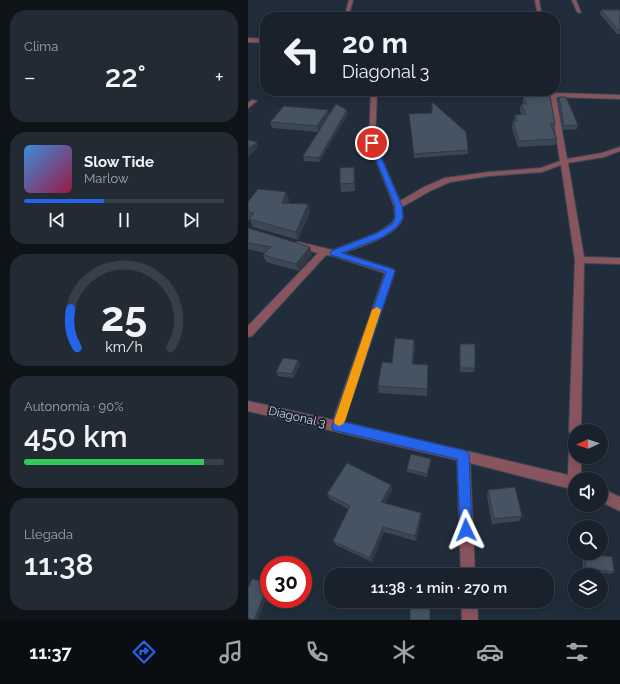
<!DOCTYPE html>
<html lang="es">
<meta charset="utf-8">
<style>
body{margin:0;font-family:Raleway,sans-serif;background:#222a34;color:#f1f3f6;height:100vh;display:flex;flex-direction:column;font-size:15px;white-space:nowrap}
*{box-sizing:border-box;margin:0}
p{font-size:13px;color:#9fa4a9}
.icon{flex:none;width:22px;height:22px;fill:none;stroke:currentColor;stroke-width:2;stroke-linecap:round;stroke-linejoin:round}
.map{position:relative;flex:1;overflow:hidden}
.side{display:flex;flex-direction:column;gap:10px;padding:10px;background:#0e1318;width:248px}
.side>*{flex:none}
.top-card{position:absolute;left:12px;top:12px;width:300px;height:84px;border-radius:16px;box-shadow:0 2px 10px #0003,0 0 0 1px #373f48;background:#19222c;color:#f1f3f6;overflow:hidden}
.needle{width:26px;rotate:266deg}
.fabs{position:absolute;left:320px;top:424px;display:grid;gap:8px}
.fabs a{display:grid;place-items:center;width:40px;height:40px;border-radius:50%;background:#19222c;box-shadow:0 2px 10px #0003,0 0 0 1px #373f48;font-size:20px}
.speed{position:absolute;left:12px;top:556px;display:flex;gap:8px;font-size:20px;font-weight:700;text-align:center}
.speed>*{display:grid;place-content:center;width:52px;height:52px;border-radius:50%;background:#19222c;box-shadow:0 2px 10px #0003,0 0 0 1px #373f48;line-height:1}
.speed .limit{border:6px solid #d22;background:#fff;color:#111}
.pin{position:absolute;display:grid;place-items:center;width:34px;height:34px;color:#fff;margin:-17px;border:2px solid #fff;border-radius:50%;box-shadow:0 1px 4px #0007}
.me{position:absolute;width:44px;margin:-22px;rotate:358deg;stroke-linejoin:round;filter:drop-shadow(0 0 3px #0008)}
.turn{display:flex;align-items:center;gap:14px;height:84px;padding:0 16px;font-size:18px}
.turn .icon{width:52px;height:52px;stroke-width:2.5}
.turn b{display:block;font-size:28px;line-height:34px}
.big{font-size:30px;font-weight:600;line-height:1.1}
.side .card{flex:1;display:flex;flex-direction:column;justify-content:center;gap:6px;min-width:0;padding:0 14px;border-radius:16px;background:#222a34}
.side .dial{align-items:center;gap:0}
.dial svg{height:104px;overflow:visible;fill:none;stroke:#373f48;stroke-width:7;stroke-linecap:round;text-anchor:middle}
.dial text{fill:#f1f3f6;stroke:none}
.song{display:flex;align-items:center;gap:12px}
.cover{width:48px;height:48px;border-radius:6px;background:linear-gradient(135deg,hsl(210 70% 55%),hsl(340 70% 35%))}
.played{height:4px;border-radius:2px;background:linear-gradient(90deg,#2563eb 40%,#373f48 40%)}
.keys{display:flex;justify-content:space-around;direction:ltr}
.heat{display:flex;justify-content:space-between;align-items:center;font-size:22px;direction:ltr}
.charge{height:6px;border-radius:3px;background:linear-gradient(90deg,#34c759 90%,#373f48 0)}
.trip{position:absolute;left:76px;top:568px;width:230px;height:40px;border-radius:16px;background:#19222c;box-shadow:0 2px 10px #0003,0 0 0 1px #373f48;font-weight:600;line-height:40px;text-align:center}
.tab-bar{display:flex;height:64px;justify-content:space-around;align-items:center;background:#0a0e12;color:#9fa4a9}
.tab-bar .icon{width:28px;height:28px}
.tab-bar .selected{color:#2563eb}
.tab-bar b{font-size:18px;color:#f1f3f6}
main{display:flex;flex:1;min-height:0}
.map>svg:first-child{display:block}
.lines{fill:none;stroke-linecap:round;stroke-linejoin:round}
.minor-casing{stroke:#3d4855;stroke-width:2}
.minor{fill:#88545e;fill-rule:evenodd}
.wall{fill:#3c4754}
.shaded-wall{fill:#313a45}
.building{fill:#465362;stroke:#313a45}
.route{fill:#2563eb;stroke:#184099}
.slow{fill:#f59e0b}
.labels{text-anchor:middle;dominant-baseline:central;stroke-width:4;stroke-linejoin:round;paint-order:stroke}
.near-street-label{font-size:12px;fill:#d0d8e1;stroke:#172330}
</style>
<main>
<section class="side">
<div class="card"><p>Clima</p>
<div class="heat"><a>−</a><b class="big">22°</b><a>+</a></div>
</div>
<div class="card">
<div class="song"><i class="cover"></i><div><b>Slow Tide</b><p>Marlow</p></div></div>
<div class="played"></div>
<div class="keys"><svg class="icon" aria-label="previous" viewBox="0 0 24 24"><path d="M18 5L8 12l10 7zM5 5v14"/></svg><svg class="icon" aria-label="pause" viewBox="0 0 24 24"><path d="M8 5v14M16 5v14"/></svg><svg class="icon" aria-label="next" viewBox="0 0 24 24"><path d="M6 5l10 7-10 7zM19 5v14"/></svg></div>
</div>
<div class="card dial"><svg viewBox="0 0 100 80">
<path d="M14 69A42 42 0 1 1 86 69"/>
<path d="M14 69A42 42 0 0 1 9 39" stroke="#2563eb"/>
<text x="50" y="56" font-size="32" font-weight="700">25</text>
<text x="50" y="72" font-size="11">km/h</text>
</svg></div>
<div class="card"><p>Autonomía · 90%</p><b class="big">450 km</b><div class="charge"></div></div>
<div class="card"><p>Llegada</p><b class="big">11:38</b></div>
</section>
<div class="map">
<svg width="372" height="620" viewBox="0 0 372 620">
<rect width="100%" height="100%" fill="#212d3a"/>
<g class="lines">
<defs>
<path id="minor" d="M101 0H105L102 11 103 17H99L98 11Z
M287 0H291L294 17H290Z
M324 0H328L333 13 329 12Z
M0 38 17 39V43L0 42Z
M123 91H129L127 143 152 201 176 187 197 178 241 172 293 168 312 161 301 91H307V93L372 95V99L308 97 319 159 354 153 372 147V151L356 157 320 163 336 257 372 258V264L336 263 333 431H327V437L323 435 321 431 327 260 313 165 294 172 241 176 202 182 182 191 154 207C154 210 155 214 155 216 153 235 111 247 95 253L145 269 147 271 96 422 320 475 321 448 323 444 327 442V457H333V479H327V490L222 463 227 575H213L209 460 0 411V401L85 420 137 273 85 256 78 255 4 336 0 337V326L70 253 47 247 46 245 47 243 50 242 85 250 129 233 144 223 147 217 146 206 121 143Z
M4 100 9 101 0 108V103Z
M353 488 372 497V511L353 502Z
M213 601H229L230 620H214Z"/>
</defs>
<use href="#minor" class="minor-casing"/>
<use href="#minor" class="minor"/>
</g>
<path class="wall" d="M353 10H372V34H369L352 14Z
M275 97 307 124 306 130H305L309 139 307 145 270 147 264 128 265 121H266L267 115H274L272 111 273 104H275Z
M311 97 330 125 329 129 315 130 310 102Z
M80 110 81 116 70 132 24 128 22 122Z
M100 114 71 162 56 161 55 156Z
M161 114 220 150V154L166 158Z
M106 167 107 175V191L93 192 92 184Z
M38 192 41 200 40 203 60 204 62 212 50 240 5 227 2 220H0V202Z
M0 228 64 255 51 271 18 262 15 255 17 253 0 249Z
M166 340 167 347 165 364 180 372 179 396 131 393 130 386 144 363Z
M212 348 227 368 226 372H212Z
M52 364 46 378 30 376 28 372Z
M183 459V462L179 477 159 472V469Z
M143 485 144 490 137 503 173 518 168 541 136 532 124 562 88 545 85 541 100 509 82 499 79 494Z
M240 490 274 516 271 521 244 524 239 496Z
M336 553 366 572 363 574 335 570 334 555Z"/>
<path class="shaded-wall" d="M80 110 81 116 70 132 69 126Z
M99 110 100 114 71 162V158Z
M9 142 10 148 0 157V149Z
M106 167 107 175V191L106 183Z
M38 192 41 200 37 211 34 203Z
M60 204 62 212 50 240 48 232Z
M62 247 64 255 51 271 48 264Z
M166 340 167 347 164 371V364Z
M50 360 52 364 46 378 44 374Z
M180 365V372L179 396V389Z
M183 459V462L179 477V474Z
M143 485 144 490 134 508 133 502Z
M173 513V518L168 541 167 536Z
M135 527 136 532 124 562 122 558Z
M21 583V591L10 620H6Z"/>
<path class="building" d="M353 10H372V30H370Z
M302 96 307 124H302L309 139 271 141 265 121H269L267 115 278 114 273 104H279L275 97Z
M311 97H318L330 125 316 126Z
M184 102 218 132 220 150 166 154 161 114 184 113Z
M88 104 99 110 71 158 55 156Z
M36 106 80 110 69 126 22 122Z
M0 140 9 142 0 149Z
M106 167V183L92 184V168Z
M10 189 38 192 34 203 60 204 48 232 1 219 6 213 0 212V202Z
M0 228 62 247 48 264 15 255 23 247 0 243Z
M147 338 166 340 164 364 180 365 179 389 130 386 134 362 144 363Z
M212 344H227V368H212Z
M35 358 50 360 44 374 28 372Z
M163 454 183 459 179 474 159 469Z
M99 463 143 485 133 502 173 513 167 536 135 527 122 558 85 541 102 506 79 494Z
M267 487 274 516 246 519 240 490Z
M336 553 364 557 366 572 338 568Z
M4 579 21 583 6 620 0 618V588Z
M162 603H182V620H162Z"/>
<path class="route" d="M121 142 127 143 154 206 155 218 149 227 135 237 94 253 145 269 147 271 96 422 219 451 221 455 224 530 223 534 218 536 214 534 212 530 209 459 89 431 85 430 84 426 138 272 83 255 82 253 83 251 129 233 144 224 147 218V206L121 143Z"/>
<path class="slow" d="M129 307 133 310 97 421 95 424 91 426 87 424 86 421 124 310Z"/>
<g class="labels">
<g class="near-street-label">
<text transform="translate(49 417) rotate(13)">Diagonal 3</text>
</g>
</g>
</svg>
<div class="fabs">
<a><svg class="needle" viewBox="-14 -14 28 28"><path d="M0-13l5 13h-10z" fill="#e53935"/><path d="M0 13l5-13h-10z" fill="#9fa4a9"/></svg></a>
<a><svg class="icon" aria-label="sound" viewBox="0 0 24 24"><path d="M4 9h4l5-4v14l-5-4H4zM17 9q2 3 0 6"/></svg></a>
<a><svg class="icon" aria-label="search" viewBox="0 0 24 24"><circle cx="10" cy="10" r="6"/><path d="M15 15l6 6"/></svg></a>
<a><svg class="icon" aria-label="layers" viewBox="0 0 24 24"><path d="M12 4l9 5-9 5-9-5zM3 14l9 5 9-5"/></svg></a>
</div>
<div class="speed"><div class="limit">30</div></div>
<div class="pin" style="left:124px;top:143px;background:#d93025"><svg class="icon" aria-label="arrive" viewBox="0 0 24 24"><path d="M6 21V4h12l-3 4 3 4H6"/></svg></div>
<svg class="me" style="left:218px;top:530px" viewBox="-20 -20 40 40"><path d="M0-17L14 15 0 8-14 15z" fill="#2563eb" stroke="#fff" stroke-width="4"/></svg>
<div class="trip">11:38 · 1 min · 270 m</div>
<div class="top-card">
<div class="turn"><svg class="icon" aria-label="left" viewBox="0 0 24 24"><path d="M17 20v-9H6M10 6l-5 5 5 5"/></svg><div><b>20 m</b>Diagonal 3</div></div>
</div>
</div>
</main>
<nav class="tab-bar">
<b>11:37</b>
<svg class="icon selected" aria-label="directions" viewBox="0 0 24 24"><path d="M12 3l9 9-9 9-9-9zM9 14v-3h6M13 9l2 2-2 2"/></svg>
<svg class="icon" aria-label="music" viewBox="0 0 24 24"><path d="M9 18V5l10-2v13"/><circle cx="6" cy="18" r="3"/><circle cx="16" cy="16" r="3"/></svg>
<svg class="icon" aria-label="phone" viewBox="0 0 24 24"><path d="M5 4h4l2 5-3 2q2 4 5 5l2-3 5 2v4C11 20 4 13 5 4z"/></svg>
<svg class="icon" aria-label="climate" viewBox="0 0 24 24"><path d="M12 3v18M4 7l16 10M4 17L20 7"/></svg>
<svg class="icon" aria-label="car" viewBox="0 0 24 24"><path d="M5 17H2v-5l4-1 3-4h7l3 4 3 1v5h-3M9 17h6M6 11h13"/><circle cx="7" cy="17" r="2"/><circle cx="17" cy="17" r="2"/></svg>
<svg class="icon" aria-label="filters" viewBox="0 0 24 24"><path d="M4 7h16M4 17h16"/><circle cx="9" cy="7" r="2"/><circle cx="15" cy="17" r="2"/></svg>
</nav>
